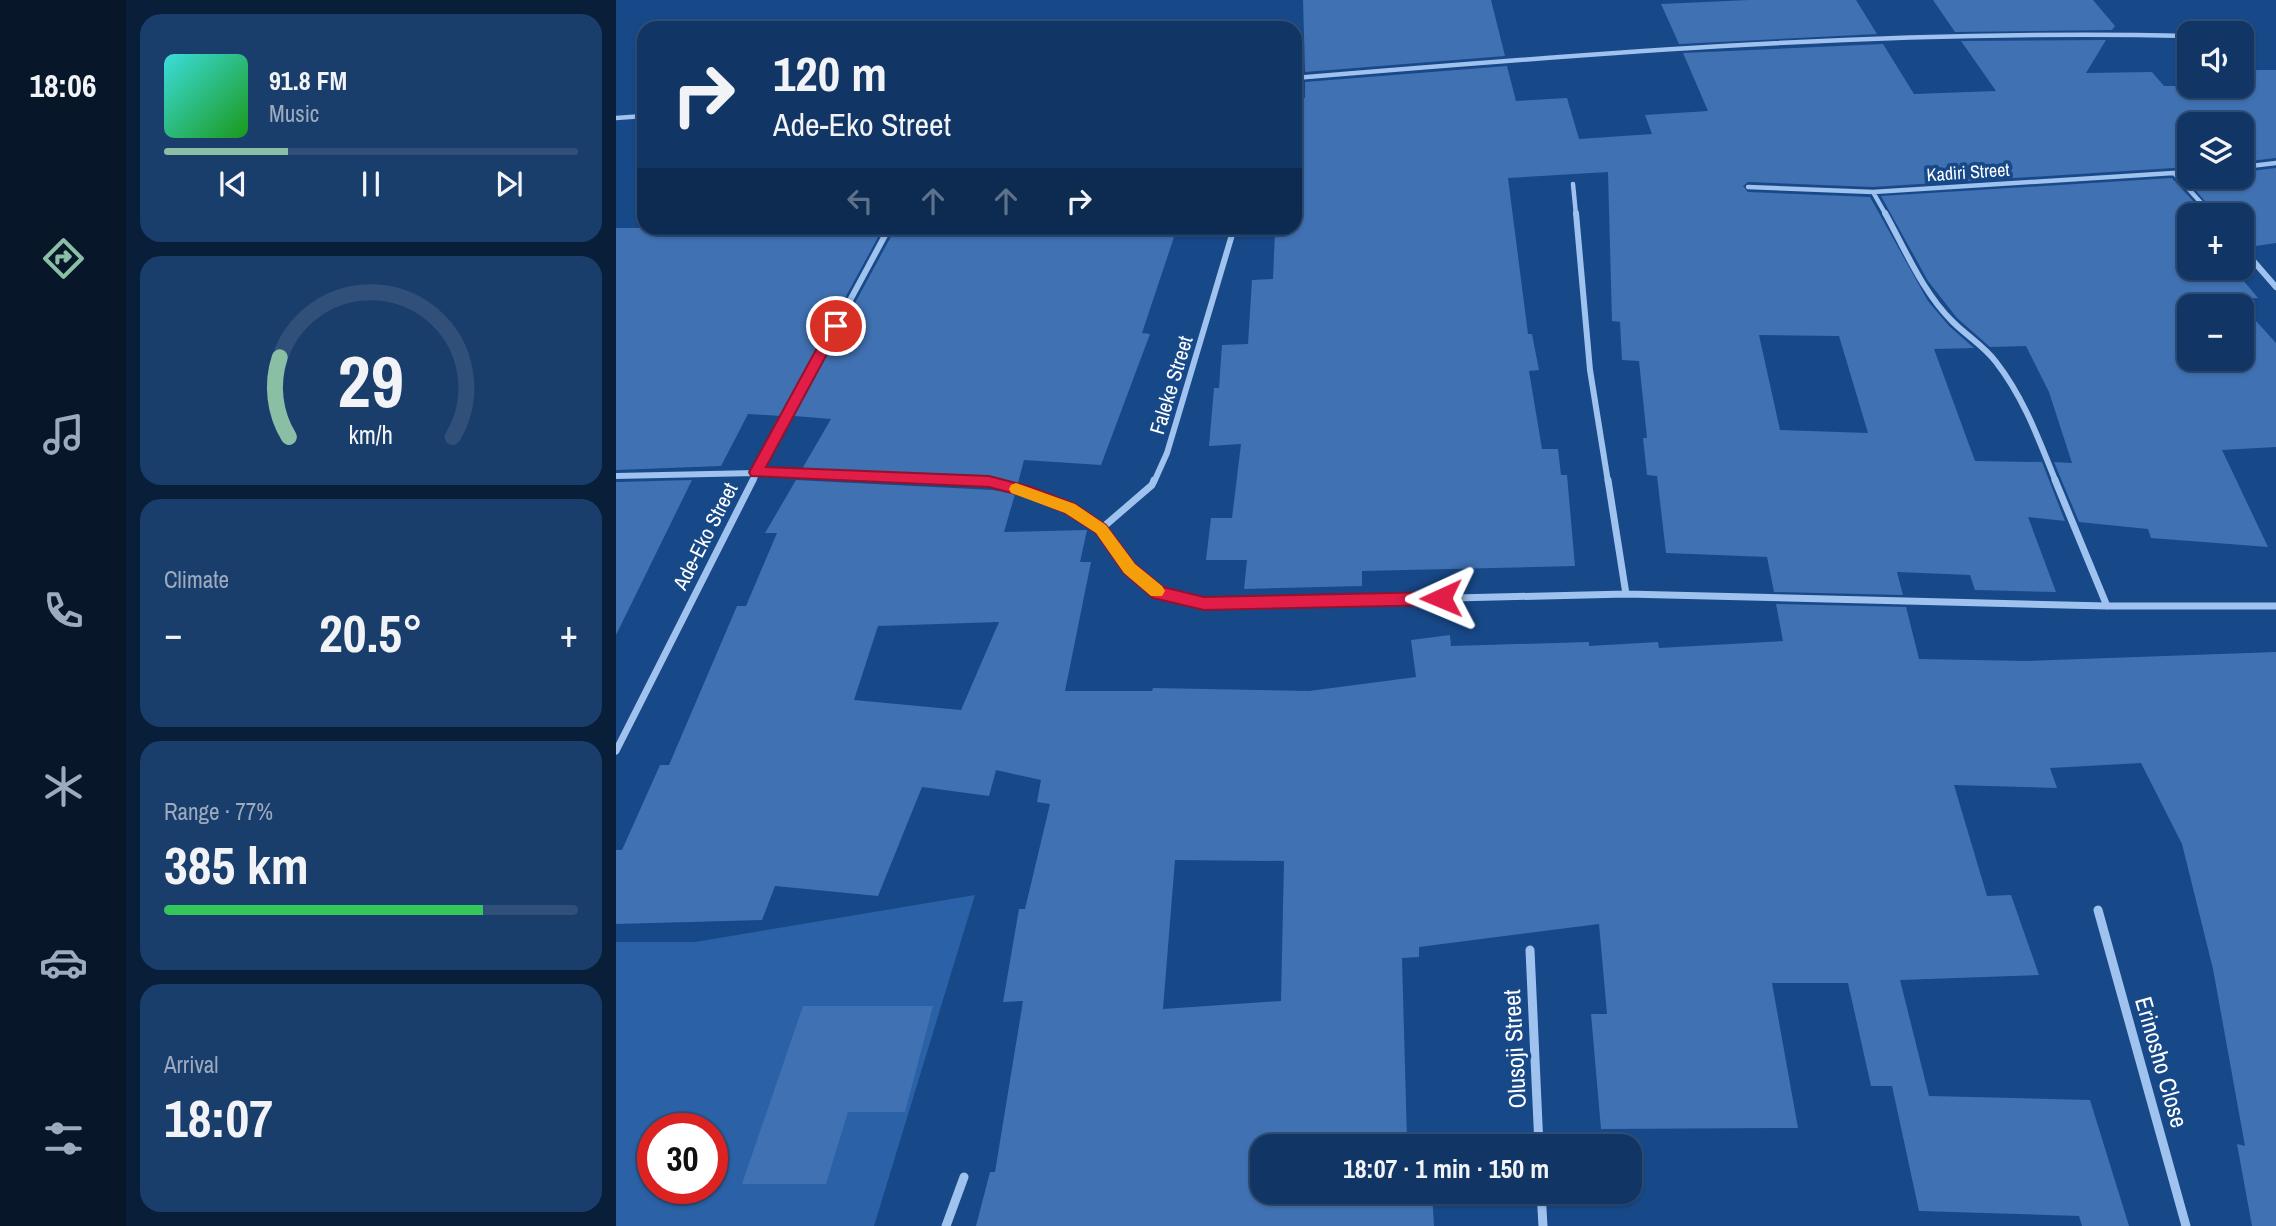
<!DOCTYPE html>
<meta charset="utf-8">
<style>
body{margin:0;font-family:"Archivo Narrow",sans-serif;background:#1a3e6c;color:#f1f3f6;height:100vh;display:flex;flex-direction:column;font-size:26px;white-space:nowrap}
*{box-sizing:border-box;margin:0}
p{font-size:23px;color:#9cabbf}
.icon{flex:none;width:38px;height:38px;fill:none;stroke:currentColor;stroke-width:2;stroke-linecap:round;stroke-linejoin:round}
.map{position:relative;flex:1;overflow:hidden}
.details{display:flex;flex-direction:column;gap:14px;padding:14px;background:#091e38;width:490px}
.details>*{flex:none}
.top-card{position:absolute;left:21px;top:21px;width:665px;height:214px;border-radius:21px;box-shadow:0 2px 5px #0004,0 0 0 2px #30507a;background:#113666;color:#f1f3f6;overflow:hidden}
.fabs{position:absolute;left:1561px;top:21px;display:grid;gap:14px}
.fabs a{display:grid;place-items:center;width:77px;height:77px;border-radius:14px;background:#113666;box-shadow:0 2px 5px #0004,0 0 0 2px #30507a;font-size:35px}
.speed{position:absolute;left:21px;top:1113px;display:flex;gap:14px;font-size:35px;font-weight:700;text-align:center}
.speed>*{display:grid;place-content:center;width:91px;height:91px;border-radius:50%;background:#113666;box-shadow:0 2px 5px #0004,0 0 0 2px #30507a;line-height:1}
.speed .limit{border:10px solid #d22;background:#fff;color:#111}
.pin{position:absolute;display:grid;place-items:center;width:60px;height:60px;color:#fff;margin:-30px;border:4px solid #fff;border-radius:50%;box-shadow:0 2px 7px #0007}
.me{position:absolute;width:77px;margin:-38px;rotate:269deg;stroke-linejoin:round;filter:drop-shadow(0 0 5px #0008)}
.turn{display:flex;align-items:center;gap:24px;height:147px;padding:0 21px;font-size:32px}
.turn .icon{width:91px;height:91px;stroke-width:2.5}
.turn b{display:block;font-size:49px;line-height:60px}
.lanes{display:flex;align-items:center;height:66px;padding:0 21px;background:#0003;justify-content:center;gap:35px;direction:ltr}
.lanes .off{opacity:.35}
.big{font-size:52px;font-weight:700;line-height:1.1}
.details .widget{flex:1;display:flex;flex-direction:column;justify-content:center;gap:10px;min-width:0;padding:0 24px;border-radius:21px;background:#1a3e6c}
.details .dial{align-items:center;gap:0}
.dial svg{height:182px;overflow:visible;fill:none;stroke:#30507a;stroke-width:7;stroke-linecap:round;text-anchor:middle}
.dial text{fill:#f1f3f6;stroke:none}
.song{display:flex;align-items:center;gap:21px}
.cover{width:84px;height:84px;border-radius:10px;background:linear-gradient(135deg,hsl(180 70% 55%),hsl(120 70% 35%))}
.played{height:7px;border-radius:4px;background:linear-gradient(90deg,#8abfa5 30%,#30507a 30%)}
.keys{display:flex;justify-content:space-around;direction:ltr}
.heat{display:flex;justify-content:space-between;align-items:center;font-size:38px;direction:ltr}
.charge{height:10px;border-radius:5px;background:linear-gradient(90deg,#34c759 77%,#30507a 0)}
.trip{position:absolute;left:634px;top:1134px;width:392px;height:70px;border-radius:21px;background:#113666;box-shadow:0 2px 5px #0004,0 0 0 2px #30507a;font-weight:700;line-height:70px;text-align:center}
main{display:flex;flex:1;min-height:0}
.dock{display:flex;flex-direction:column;width:126px;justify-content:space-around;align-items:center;background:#071629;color:#9cabbf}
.dock .icon{width:49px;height:49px}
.dock .selected{color:#8abfa5}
.dock b{font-size:32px;color:#f1f3f6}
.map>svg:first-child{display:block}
.green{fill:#2a61a7;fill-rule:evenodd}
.building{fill:#4071b2;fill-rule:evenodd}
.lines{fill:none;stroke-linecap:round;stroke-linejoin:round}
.street-far3{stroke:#9fc2ee;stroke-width:4.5}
.street-far2{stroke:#9fc2ee;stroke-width:6}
.street-far1{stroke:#9fc2ee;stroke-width:7}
.street{stroke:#9fc2ee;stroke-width:9}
.route{fill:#e11d48;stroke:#92132f;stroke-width:2}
.slow{fill:#f59e0b}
.labels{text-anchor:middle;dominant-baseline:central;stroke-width:7;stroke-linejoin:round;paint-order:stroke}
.far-street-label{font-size:18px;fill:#fff;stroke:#174888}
.street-label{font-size:21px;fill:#fff;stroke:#174888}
.near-street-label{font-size:24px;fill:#fff;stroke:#174888}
</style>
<main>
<nav class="dock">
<b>18:06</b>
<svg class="icon selected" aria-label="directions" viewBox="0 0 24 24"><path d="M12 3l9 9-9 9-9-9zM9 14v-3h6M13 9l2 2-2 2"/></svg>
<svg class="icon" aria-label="music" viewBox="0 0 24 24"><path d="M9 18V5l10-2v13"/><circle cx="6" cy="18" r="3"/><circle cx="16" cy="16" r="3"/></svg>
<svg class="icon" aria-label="phone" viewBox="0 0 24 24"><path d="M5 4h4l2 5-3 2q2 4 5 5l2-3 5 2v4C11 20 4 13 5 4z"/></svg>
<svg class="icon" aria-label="climate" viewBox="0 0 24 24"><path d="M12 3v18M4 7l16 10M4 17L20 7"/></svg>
<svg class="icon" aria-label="car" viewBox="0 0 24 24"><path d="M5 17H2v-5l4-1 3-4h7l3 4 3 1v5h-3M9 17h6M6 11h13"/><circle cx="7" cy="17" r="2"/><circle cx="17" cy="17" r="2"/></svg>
<svg class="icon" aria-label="filters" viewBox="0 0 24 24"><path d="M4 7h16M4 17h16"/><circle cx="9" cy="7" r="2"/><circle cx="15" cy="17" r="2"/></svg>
</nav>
<section class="details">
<div class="widget">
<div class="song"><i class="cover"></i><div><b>91.8 FM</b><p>Music</p></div></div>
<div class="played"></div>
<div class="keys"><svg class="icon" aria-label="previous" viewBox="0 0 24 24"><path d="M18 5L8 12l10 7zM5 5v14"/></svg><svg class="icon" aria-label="pause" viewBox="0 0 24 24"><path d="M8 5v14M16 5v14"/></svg><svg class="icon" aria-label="next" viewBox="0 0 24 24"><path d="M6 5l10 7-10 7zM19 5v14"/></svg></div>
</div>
<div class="widget dial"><svg viewBox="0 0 100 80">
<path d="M14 69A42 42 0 1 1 86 69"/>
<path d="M14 69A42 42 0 0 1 10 34" stroke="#8abfa5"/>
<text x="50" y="56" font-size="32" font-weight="700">29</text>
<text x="50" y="72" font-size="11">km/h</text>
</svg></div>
<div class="widget"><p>Climate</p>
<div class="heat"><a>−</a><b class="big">20.5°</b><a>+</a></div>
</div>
<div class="widget"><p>Range · 77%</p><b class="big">385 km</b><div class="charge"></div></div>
<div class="widget"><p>Arrival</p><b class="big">18:07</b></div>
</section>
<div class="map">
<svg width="1660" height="1226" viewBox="0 0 1660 1226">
<rect width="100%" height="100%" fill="#174888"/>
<path class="green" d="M359 895 258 1226H0V942H79ZM37 1129H96V1188H37Z"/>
<path class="building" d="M687 0H875L889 56 689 72Z
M1133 0H1240L1261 34 1063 44 1045 4Z
M1317 0H1477L1499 26 1496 30 1339 32Z
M1490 40 1470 73 1536 72 1548 86H1626V70H1660V158L1626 162V124H1573V167L1257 187 1132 182 1127 186 1132 192 1254 197 1312 301 1333 326 1358 348 1318 349 1359 461 1426 462 1449 521 1412 517 1440 592 1359 590 1354 575 1281 572 1287 595 1158 592 1151 557 1050 553 1041 476 1031 475 1027 438H1031L1023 361 1006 360 1004 322 996 321 992 172 892 178 912 334H916L923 370 913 371 926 449H942L945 475H951L959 566 746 571V586L628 589 631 560H590L595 518H616L625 444 593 446 598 388H603L606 345 632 344 636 280 657 279 659 231 679 230V99L689 98V82L891 66 900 101 951 98 963 139 1036 134 1029 115 1092 111 1067 53 1267 44 1298 94 1380 91 1345 41ZM1143 335 1223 336 1252 433 1164 430Z
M1660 168V243L1633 247 1626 242V215H1601L1568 177H1626V172Z
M1556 178 1590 215H1573V268H1617L1642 298 1620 299 1660 343V447L1606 450 1652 547 1535 538 1532 529 1463 522 1438 462 1456 463 1433 392 1410 346 1374 347 1341 318 1312 281 1265 196ZM1573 306H1626V359H1573Z
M0 228H267L165 416 132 414 105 466 0 470Z
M279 229 561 228 526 333 534 334 485 465 408 460 402 483 375 476 341 474 186 469 215 419 178 416Z
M76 480 0 635V482Z
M180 480 377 490 399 494 388 532 471 530 464 562H475L449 691H536L537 688 693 691 800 677 795 640 834 635 835 646 973 642V646L1042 642 1043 648 1167 641 1160 604 1290 607 1303 659 1412 661 1660 652V1226H1636L1621 1144 1629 1146 1597 969 1566 844 1525 763 1434 768 1441 788 1338 785 1371 896 1395 895 1423 975 1284 980 1313 1096 1474 1100 1513 1226H1466L1463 1216 1303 1211 1276 1086H1255L1232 983H1156L1182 1128 985 1129 975 1014H991L983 924 803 947V957L786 958 791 1140 813 1138 814 1146H646V1192H816L818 1226H360L374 1172H379L407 1001 387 1002 403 909H409L434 804 421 802 425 780 380 770 373 796 306 787 262 896 159 886 146 920 0 924V850H6L44 765H53L121 606H130L161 533H149ZM383 622 345 710 238 700 262 626ZM559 860 668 861 665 1001 547 1009Z
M187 1006H317L289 1112H232L210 1184H126Z"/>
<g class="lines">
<path class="street-far3" d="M1626 38H1629
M679 78C977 53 1274 29 1573 36
M0 118 28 116
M1626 167 1660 163
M1559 174 1596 215
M957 184 960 215
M1132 187 1257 192 1573 172
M1257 192 1270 215"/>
<path class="street-far2" d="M960 213 974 370 992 482
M1269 213C1289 249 1307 293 1337 322 1351 336 1368 346 1380 362 1408 398 1423 440 1440 482
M1626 248 1660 287
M0 476 140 473 375 482
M136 482 273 228
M538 482 551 453 618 228"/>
<path class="street-far1" d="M341 480C390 482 444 496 483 528 493 536 501 551 509 562 531 591 555 596 588 604L1010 594 1491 606H1660
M992 480 1010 594
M1439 480 1491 606
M485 529 536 485 538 480
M0 751 137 480"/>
<path class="street" d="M1482 910 1570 1226
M914 950 923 1146
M925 1192 927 1226
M330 1226 348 1177"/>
</g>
<path class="route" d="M220 321 226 326 150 467 373 476 415 487 459 504 490 525 519 564 547 587 588 597 825 592 833 598 825 605 588 610 537 598 508 573 480 533 449 513 411 497 373 487 135 476 133 472 135 469 213 326Z"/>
<path class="slow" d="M400 483 459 504 490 525 519 564 546 586 549 591 546 596H535L508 573 480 533 449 513 395 493 393 489 395 485Z"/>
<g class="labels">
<g class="far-street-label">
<text transform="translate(1352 172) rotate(-4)">Kadiri Street</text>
</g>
<g class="street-label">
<text transform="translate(555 385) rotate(-73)">Faleke Street</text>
<text transform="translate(89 536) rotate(-63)">Ade-Eko Street</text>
</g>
<g class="near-street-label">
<text transform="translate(898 1049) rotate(-93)">Olusoji Street</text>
<text transform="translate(1546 1062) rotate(74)">Erinosho Close</text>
</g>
</g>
</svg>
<div class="fabs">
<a><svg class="icon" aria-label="sound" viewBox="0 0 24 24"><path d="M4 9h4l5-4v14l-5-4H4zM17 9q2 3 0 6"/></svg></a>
<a><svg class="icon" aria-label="layers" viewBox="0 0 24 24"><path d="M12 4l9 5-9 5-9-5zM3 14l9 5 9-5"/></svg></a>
<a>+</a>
<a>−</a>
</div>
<div class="speed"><div class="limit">30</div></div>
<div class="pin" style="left:220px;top:326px;background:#d93025"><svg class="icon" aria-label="arrive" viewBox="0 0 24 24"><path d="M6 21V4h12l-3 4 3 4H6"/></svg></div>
<svg class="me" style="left:825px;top:598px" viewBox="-20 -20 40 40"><path d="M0-17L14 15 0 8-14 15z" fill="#e11d48" stroke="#fff" stroke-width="4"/></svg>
<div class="trip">18:07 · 1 min · 150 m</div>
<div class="top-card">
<div class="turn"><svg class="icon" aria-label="right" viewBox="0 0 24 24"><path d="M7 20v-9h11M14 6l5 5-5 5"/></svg><div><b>120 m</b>Ade-Eko Street</div></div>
<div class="lanes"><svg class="icon off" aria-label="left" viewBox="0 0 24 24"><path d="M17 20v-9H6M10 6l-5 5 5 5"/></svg><svg class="icon off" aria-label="ahead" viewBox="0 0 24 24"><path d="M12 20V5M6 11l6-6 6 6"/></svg><svg class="icon off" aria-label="ahead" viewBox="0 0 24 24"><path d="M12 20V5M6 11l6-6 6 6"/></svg><svg class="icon" aria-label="right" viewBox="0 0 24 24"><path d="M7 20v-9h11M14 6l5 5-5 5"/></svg></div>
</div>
</div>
</main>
